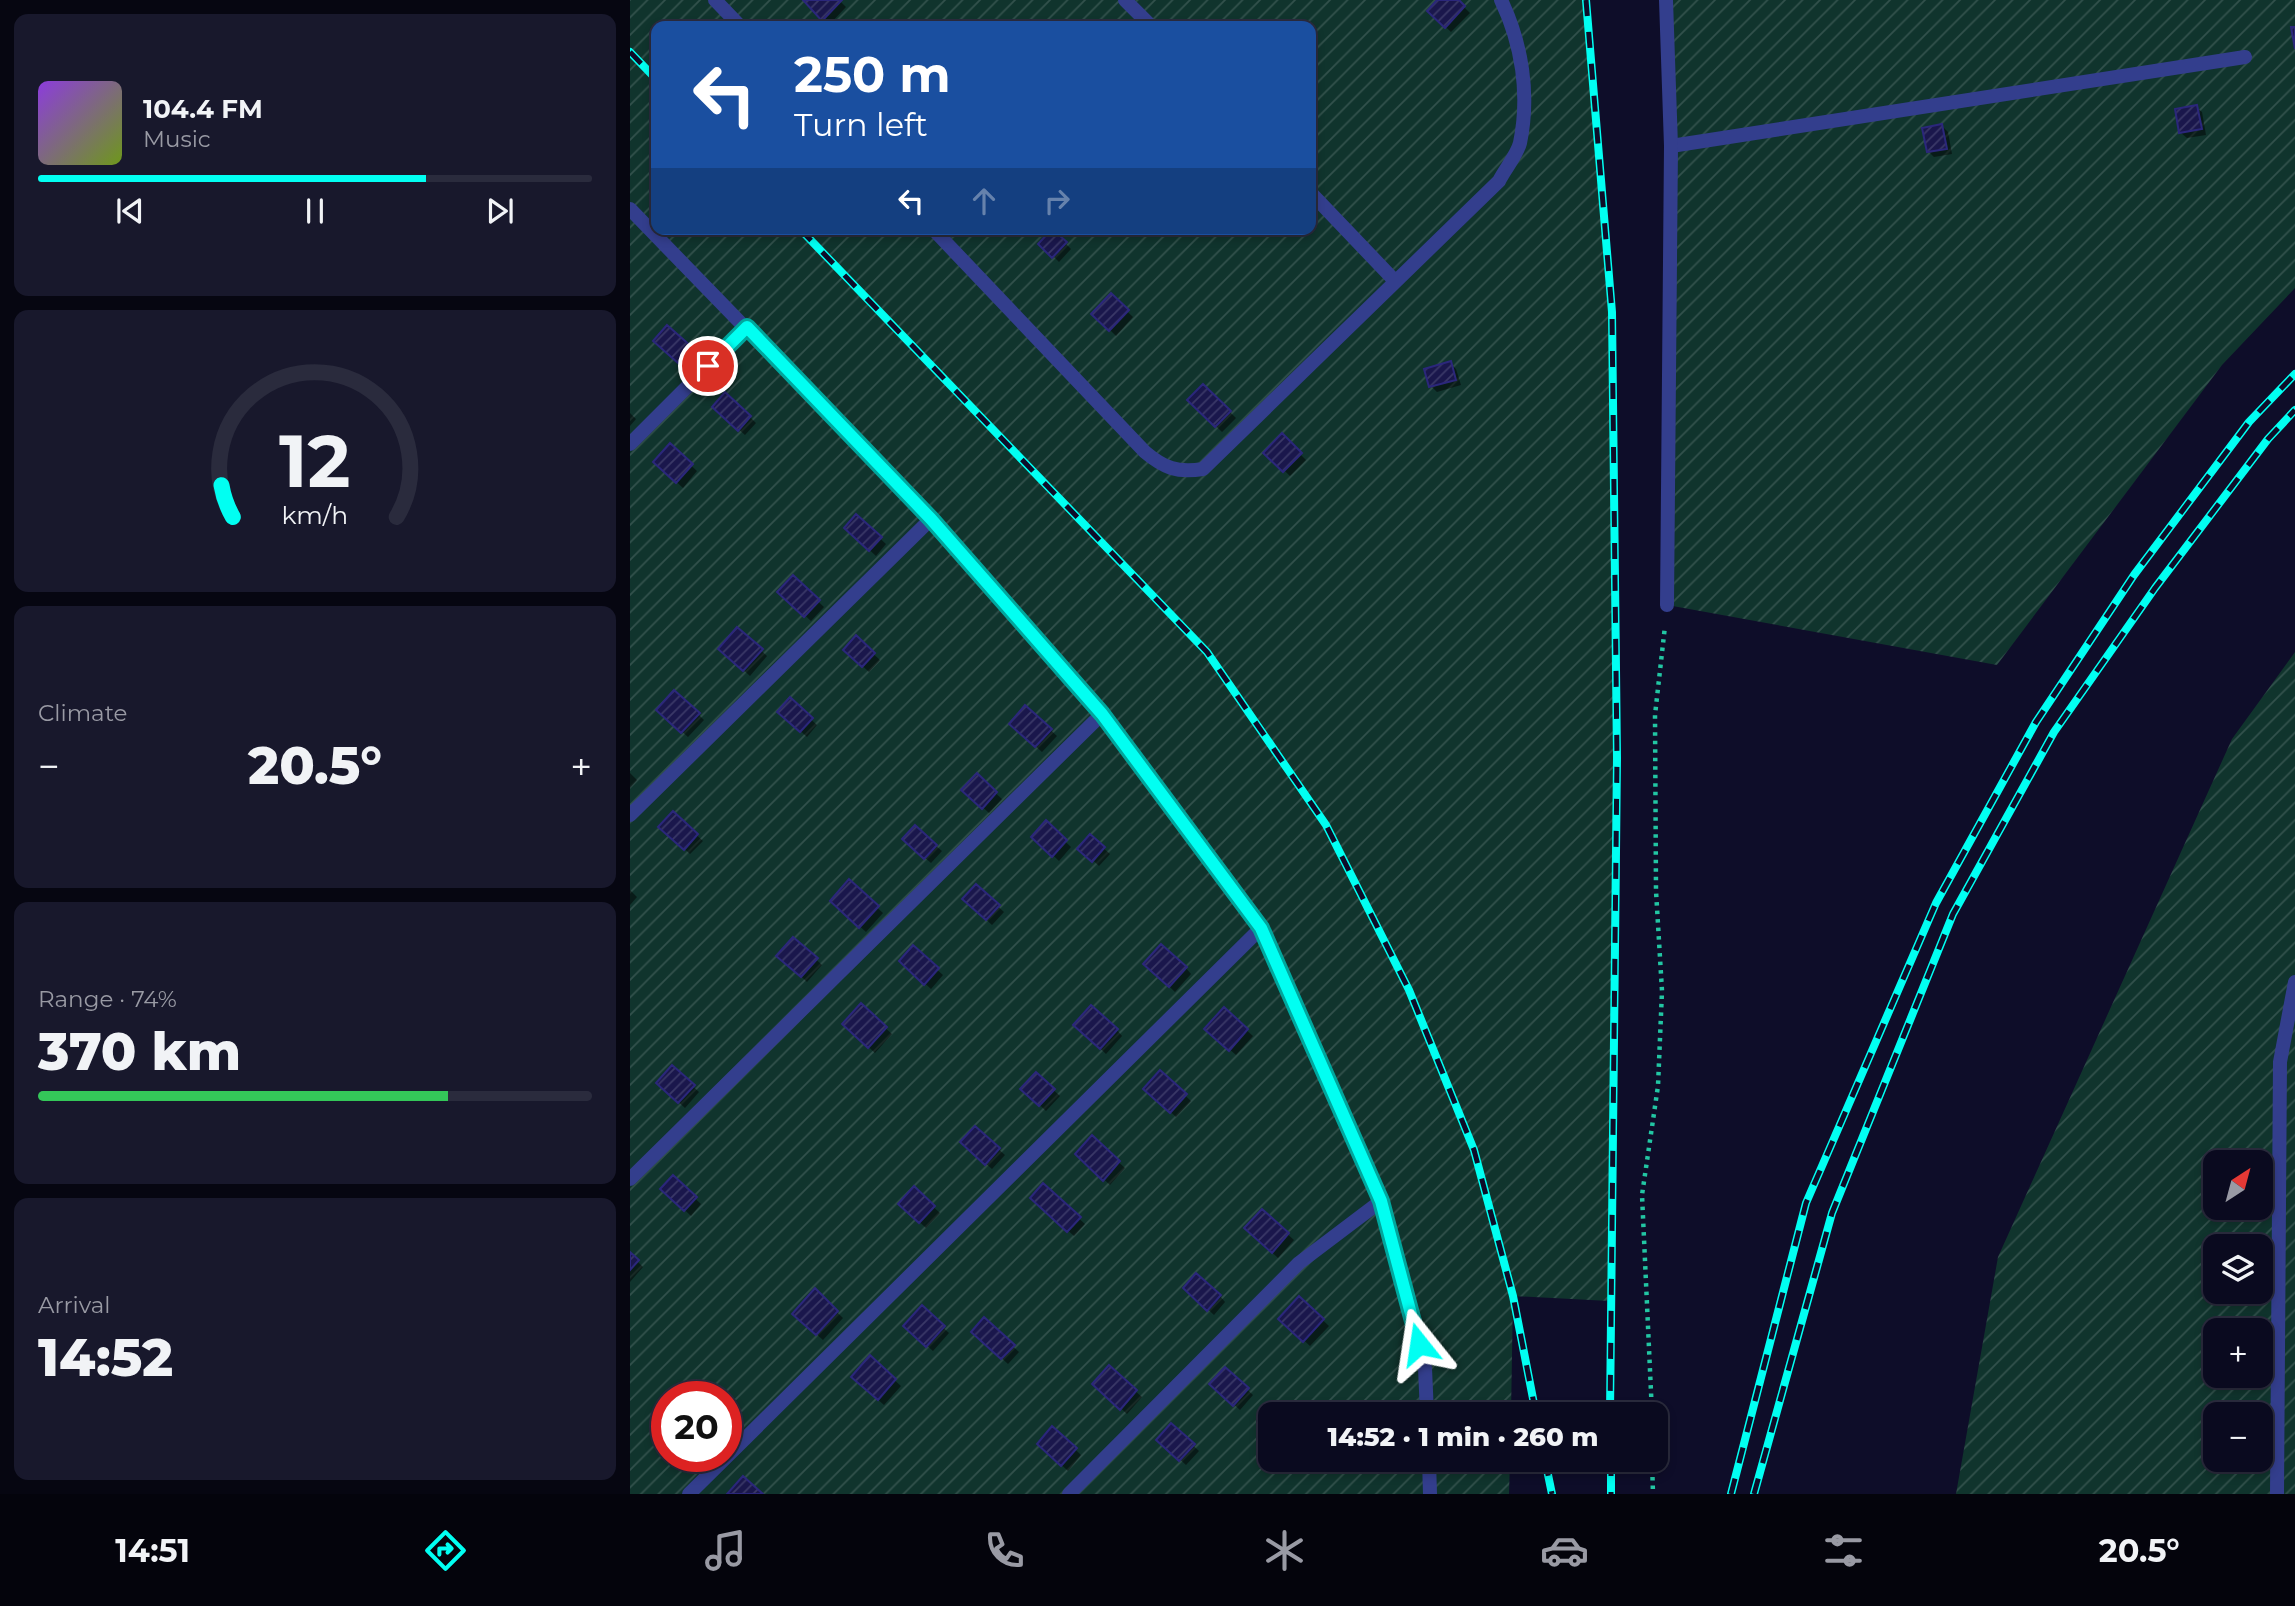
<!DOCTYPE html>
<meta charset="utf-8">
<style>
body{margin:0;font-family:Montserrat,sans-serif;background:#18182c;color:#f1f3f6;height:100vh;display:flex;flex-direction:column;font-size:26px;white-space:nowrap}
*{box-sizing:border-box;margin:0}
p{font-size:23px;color:#999aa4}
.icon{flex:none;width:38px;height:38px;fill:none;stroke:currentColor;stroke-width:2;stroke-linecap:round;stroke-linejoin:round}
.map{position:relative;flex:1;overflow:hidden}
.panel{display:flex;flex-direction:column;gap:14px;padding:14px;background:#060611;width:630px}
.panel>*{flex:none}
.top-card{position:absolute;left:21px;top:21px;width:665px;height:214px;border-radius:14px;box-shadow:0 4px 10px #0003,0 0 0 2px #2a2b3d;background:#1a4fa0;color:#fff;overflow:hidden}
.needle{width:46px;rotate:36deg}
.tools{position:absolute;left:1573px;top:1150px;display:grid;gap:14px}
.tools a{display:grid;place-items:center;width:70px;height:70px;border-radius:14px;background:#0a0a1f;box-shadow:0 4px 10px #0003,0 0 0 2px #2a2b3d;font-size:35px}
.speed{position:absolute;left:21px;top:1381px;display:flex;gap:14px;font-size:35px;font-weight:700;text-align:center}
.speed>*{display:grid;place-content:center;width:91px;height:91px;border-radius:50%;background:#0a0a1f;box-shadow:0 4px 10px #0003,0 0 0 2px #2a2b3d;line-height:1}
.speed .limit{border:10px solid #d22;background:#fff;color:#111}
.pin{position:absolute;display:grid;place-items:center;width:60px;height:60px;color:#fff;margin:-30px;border:4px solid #fff;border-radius:50%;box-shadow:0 2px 7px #0007}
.me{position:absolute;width:77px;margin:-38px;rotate:345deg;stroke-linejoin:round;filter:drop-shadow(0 0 5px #0008)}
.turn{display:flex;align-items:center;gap:24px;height:147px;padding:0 28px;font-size:32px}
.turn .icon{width:91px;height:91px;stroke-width:2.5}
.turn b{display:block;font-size:49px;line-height:60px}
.lanes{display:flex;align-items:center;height:66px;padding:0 28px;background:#0003;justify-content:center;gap:35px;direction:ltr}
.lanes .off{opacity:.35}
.big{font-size:52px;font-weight:800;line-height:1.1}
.panel .tile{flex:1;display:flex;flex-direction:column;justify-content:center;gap:10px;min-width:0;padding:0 24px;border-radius:14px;background:#18182c}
.panel .dial{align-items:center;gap:0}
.dial svg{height:182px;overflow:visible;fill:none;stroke:#2a2b3d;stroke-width:7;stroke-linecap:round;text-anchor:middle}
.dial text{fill:#f1f3f6;stroke:none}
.song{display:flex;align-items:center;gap:21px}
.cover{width:84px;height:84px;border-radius:10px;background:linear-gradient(135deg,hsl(270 70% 55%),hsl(80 70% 35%))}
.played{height:7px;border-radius:4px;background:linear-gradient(90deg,#01fff2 70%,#2a2b3d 70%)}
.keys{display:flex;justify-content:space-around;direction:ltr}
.heat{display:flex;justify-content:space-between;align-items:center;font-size:38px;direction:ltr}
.charge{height:10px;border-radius:5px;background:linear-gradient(90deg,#34c759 74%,#2a2b3d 0)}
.trip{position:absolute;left:628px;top:1402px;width:410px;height:70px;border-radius:14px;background:#0a0a1f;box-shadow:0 4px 10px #0003,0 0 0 2px #2a2b3d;font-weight:800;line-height:70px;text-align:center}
.tab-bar{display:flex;height:112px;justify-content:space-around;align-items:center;background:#04040c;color:#999aa4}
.tab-bar .icon{width:49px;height:49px}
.tab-bar .selected{color:#01fff2}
.tab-bar b{font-size:32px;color:#f1f3f6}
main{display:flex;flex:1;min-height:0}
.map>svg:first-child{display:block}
.garden{fill:url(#garden-furrows);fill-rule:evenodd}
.shadow{fill:#0007}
.building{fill:url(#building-hatch);stroke:#2b277b;stroke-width:2}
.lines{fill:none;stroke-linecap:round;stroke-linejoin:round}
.path{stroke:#22c6a3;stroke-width:4.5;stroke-dasharray:3.5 5;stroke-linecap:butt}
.lane{stroke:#333e8d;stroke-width:14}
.street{stroke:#333e8d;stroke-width:14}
.rail-casing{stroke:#01fff2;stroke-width:8}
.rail{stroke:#0e0d29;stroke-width:5;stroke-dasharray:16;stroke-linecap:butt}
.route-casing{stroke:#01a69d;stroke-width:18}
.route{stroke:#01fff2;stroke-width:12}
</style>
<main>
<section class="panel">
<div class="tile">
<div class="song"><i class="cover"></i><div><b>104.4 FM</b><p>Music</p></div></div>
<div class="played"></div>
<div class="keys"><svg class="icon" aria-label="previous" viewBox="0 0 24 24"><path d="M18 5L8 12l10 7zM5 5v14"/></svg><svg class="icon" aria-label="pause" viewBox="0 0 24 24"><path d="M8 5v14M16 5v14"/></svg><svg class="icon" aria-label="next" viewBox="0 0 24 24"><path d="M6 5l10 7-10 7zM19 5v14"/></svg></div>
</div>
<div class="tile dial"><svg viewBox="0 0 100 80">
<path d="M14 69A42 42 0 1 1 86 69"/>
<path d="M14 69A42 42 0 0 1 9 55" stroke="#01fff2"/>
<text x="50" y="56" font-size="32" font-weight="700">12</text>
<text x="50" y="72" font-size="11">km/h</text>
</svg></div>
<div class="tile"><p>Climate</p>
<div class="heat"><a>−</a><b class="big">20.5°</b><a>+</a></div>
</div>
<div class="tile"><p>Range · 74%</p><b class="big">370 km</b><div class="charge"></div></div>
<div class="tile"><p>Arrival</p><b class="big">14:52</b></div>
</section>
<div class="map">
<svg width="1665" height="1494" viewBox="0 0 1665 1494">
<defs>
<pattern id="garden-furrows" width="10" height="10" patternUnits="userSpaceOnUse" patternTransform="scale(1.75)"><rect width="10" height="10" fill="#10342d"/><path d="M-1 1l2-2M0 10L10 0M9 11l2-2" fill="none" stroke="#32514c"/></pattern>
<pattern id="building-hatch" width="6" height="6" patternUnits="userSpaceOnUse" patternTransform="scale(1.75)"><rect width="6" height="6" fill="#1a174c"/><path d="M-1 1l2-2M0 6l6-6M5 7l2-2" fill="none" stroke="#3a3867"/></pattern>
</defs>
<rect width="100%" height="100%" fill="#0e0d29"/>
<path class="garden" d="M0 0H956L982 312 987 758 979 1301 883 1296 881 1414H640V1460H880L879 1494H0ZM26 26H681V229H26ZM37 1396H96V1456H37Z
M1036 0H1665V288L1592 365 1367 665 1037 605Z
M1665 652V1494H1326L1368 1257 1602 739ZM1586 1162H1631V1208H1586ZM1586 1246H1631V1292H1586ZM1586 1330H1631V1376H1586ZM1586 1414H1631V1460H1586Z"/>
<path class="shadow" d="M176 0H209L216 7 199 25Z
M810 0H827L840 13 821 32 799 11Z
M1566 107 1572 112 1576 135 1557 138 1551 133Z
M1312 126 1318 132 1322 154 1304 157 1298 151Z
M423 231 441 249 429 262 411 244Z
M481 296 503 317 486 336 464 314Z
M31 347 61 348 66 354 54 367Z
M820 363 826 369 831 385 807 392 801 386Z
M573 386 606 418 592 432 559 400Z
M84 407 120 417 126 423 115 435Z
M0 413 6 419 0 426Z
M652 436 676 460 660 476 636 453Z
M40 446 67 471 53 488 25 462Z
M226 516 256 544 246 556 216 528Z
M163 578 194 607 181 621 150 592Z
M108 629 137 656 120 676 96 654Z
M226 638 250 660 239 672 215 650Z
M160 700 187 725 177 737 150 712Z
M396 707 427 736 412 752 381 724Z
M28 710 68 714 74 720 58 737Z
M0 773 7 780 0 788Z
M347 776 372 799 359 813 334 790Z
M43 813 73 841 60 854 31 827Z
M416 823 441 847 429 861 404 837Z
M461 837 480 854 469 866 450 848Z
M280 845 306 846 312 851 301 863Z
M219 882 253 913 236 932 202 901Z
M346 886 374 912 362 925 334 899Z
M0 890 7 897 0 905Z
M164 939 192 965 177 982 149 955Z
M283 948 313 975 301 989 271 961Z
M516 964 556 968 561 974 545 992Z
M231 1006 262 1034 245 1053 214 1024Z
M594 1010 623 1036 606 1055 582 1034Z
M446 1025 487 1030 492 1036 476 1054Z
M43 1068 69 1092 55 1108 28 1083Z
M530 1072 561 1101 546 1117 516 1089Z
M406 1074 430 1096 416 1111 393 1089Z
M345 1128 375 1155 362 1169 338 1148Z
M462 1138 495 1168 480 1185 447 1154Z
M43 1178 71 1204 61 1216 33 1189Z
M413 1186 455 1224 444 1236 402 1198Z
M284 1189 310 1213 296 1228 270 1204Z
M632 1211 664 1240 648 1258 616 1228Z
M0 1254 13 1267 0 1282Z
M555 1288 590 1296 595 1302 584 1315Z
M185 1291 213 1318 193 1340 164 1314Z
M669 1298 699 1326 680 1346 651 1319Z
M292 1308 319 1333 303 1351 275 1326Z
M354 1320 389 1352 378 1364 343 1332Z
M240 1358 271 1386 254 1405 229 1383Z
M479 1368 512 1397 497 1414 465 1384Z
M595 1369 623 1395 610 1410 582 1384Z
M541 1425 569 1451 556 1465 528 1439Z
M423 1428 451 1455 438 1471 409 1444Z"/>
<path class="building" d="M173 0H212L192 21Z
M807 0H829L835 6 815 28 797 11Z
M1661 27H1665V49Z
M1567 105 1572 129 1549 133 1545 109Z
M1312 124 1317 149 1297 152 1292 128Z
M422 229 437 242 422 258 408 244Z
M481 293 499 310 479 331 461 314Z
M37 325 62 347 48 363 23 341Z
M821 361 826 380 799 387 794 369Z
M573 384 601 411 585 427 557 400Z
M95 392 121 416 108 431 82 407Z
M652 433 672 453 653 472 633 453Z
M40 443 63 464 46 483 23 462Z
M226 514 252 537 239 551 214 528Z
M163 575 190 600 174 617 147 592Z
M107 627 133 649 113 671 88 649Z
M226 635 245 653 232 667 213 650Z
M44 690 70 713 51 733 26 710Z
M160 697 183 718 170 732 147 712Z
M395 705 422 729 405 747 379 724Z
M347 773 367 792 352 809 331 790Z
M43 811 68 834 54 850 28 827Z
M416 820 437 840 422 857 401 837Z
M285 825 307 845 294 859 272 839Z
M460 834 475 847 462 862 447 849Z
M219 879 249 906 229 928 200 901Z
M346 884 370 905 356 920 332 899Z
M163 937 188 958 171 977 146 956Z
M531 944 557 967 539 987 513 964Z
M283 945 309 968 294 985 269 961Z
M231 1003 257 1027 238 1048 212 1024Z
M461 1005 488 1029 470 1049 443 1025Z
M594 1007 618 1029 599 1051 574 1029Z
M42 1065 65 1085 48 1103 26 1083Z
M530 1070 557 1094 540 1113 513 1089Z
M406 1072 425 1089 409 1106 390 1089Z
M345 1126 370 1148 355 1165 330 1142Z
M462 1135 490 1161 473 1181 445 1154Z
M43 1175 67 1197 54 1211 30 1189Z
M413 1183 451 1217 437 1232 400 1198Z
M284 1186 305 1206 289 1223 268 1204Z
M632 1209 659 1233 642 1253 614 1228Z
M0 1252 9 1260 0 1270Z
M566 1273 591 1295 577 1311 553 1288Z
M185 1288 208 1311 186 1335 162 1314Z
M669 1296 694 1319 673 1342 648 1319Z
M292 1305 315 1326 296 1347 273 1326Z
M354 1317 385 1345 371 1359 341 1332Z
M240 1355 266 1379 248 1400 221 1377Z
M479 1365 507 1390 490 1410 462 1384Z
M595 1367 619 1388 603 1406 579 1384Z
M541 1423 565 1444 549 1461 526 1440Z
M422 1426 447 1448 431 1466 407 1444Z
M113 1476 133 1494H97Z"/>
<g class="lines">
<path class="path" d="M1022 1414 1012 1195 1028 1086 1032 991 1026 891 1025 715 1035 626
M1022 1460 1023 1494"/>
<path class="lane" d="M85 0 110 26
M495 0 521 26
M1041 146 1615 57
M681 193 765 281
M0 209 301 519 472 714 631 928 751 1201 795 1368 797 1414
M303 229 515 452C534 468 547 473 573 469L869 181C875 169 887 155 890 143 900 94 892 44 871 0
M0 444 117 327
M0 815 301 519
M0 1179 472 714
M799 1460 800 1494
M59 1494 631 928
M439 1494 669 1263 751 1201
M1647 1494 1650 1062 1665 982"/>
<path class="street" d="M1036 0 1041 146 1037 605"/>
<defs>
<path id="rail" d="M956 0 982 312 987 758 980 1414
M0 52 26 79
M170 229 577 652 696 825 779 990 844 1150 883 1296 906 1414
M915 1460 922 1494
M981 1460V1494
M1101 1494 1176 1203 1306 903 1406 722 1504 575 1619 422 1665 374
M1124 1494 1202 1213 1323 914 1424 732 1525 588 1638 439 1665 410"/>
</defs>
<use href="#rail" class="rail-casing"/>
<use href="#rail" class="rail"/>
</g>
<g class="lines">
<defs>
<path id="route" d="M78 366 117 327 301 519 472 714 631 928 751 1201 789 1344"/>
</defs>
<use href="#route" class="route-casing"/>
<use href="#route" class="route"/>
</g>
</svg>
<div class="tools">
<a><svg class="needle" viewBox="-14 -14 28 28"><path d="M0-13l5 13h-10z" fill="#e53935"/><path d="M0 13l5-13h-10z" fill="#999aa4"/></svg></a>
<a><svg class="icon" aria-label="layers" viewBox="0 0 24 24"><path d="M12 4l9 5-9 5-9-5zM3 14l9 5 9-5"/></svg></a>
<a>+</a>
<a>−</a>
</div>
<div class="speed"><div class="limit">20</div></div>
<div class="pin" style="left:78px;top:366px;background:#d93025"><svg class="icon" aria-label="arrive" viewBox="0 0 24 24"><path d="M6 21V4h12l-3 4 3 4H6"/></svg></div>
<svg class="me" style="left:789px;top:1344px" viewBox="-20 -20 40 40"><path d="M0-17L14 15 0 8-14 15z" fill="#01fff2" stroke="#fff" stroke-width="4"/></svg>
<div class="trip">14:52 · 1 min · 260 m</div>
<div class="top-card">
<div class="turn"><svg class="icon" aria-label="left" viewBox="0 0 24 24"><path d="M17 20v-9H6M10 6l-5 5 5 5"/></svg><div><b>250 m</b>Turn left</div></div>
<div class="lanes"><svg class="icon" aria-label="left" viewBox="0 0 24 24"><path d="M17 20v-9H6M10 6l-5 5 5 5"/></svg><svg class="icon off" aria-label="ahead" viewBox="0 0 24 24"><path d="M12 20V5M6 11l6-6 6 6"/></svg><svg class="icon off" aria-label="right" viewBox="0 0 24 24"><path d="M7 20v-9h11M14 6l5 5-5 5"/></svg></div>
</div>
</div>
</main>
<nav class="tab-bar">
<b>14:51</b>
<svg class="icon selected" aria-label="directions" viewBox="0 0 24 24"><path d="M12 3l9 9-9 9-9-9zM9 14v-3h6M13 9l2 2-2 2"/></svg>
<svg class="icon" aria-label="music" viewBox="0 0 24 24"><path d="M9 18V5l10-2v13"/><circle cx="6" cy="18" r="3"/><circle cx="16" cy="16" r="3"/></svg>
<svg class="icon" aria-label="phone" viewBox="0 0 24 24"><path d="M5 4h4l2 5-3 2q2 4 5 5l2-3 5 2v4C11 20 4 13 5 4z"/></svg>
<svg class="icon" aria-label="climate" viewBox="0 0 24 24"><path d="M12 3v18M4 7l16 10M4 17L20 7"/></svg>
<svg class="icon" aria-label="car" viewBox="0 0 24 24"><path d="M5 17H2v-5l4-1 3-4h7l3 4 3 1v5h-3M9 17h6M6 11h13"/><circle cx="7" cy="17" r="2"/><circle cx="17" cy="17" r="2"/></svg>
<svg class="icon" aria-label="filters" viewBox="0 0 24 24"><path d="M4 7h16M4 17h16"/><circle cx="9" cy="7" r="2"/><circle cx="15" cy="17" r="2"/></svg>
<b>20.5°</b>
</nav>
